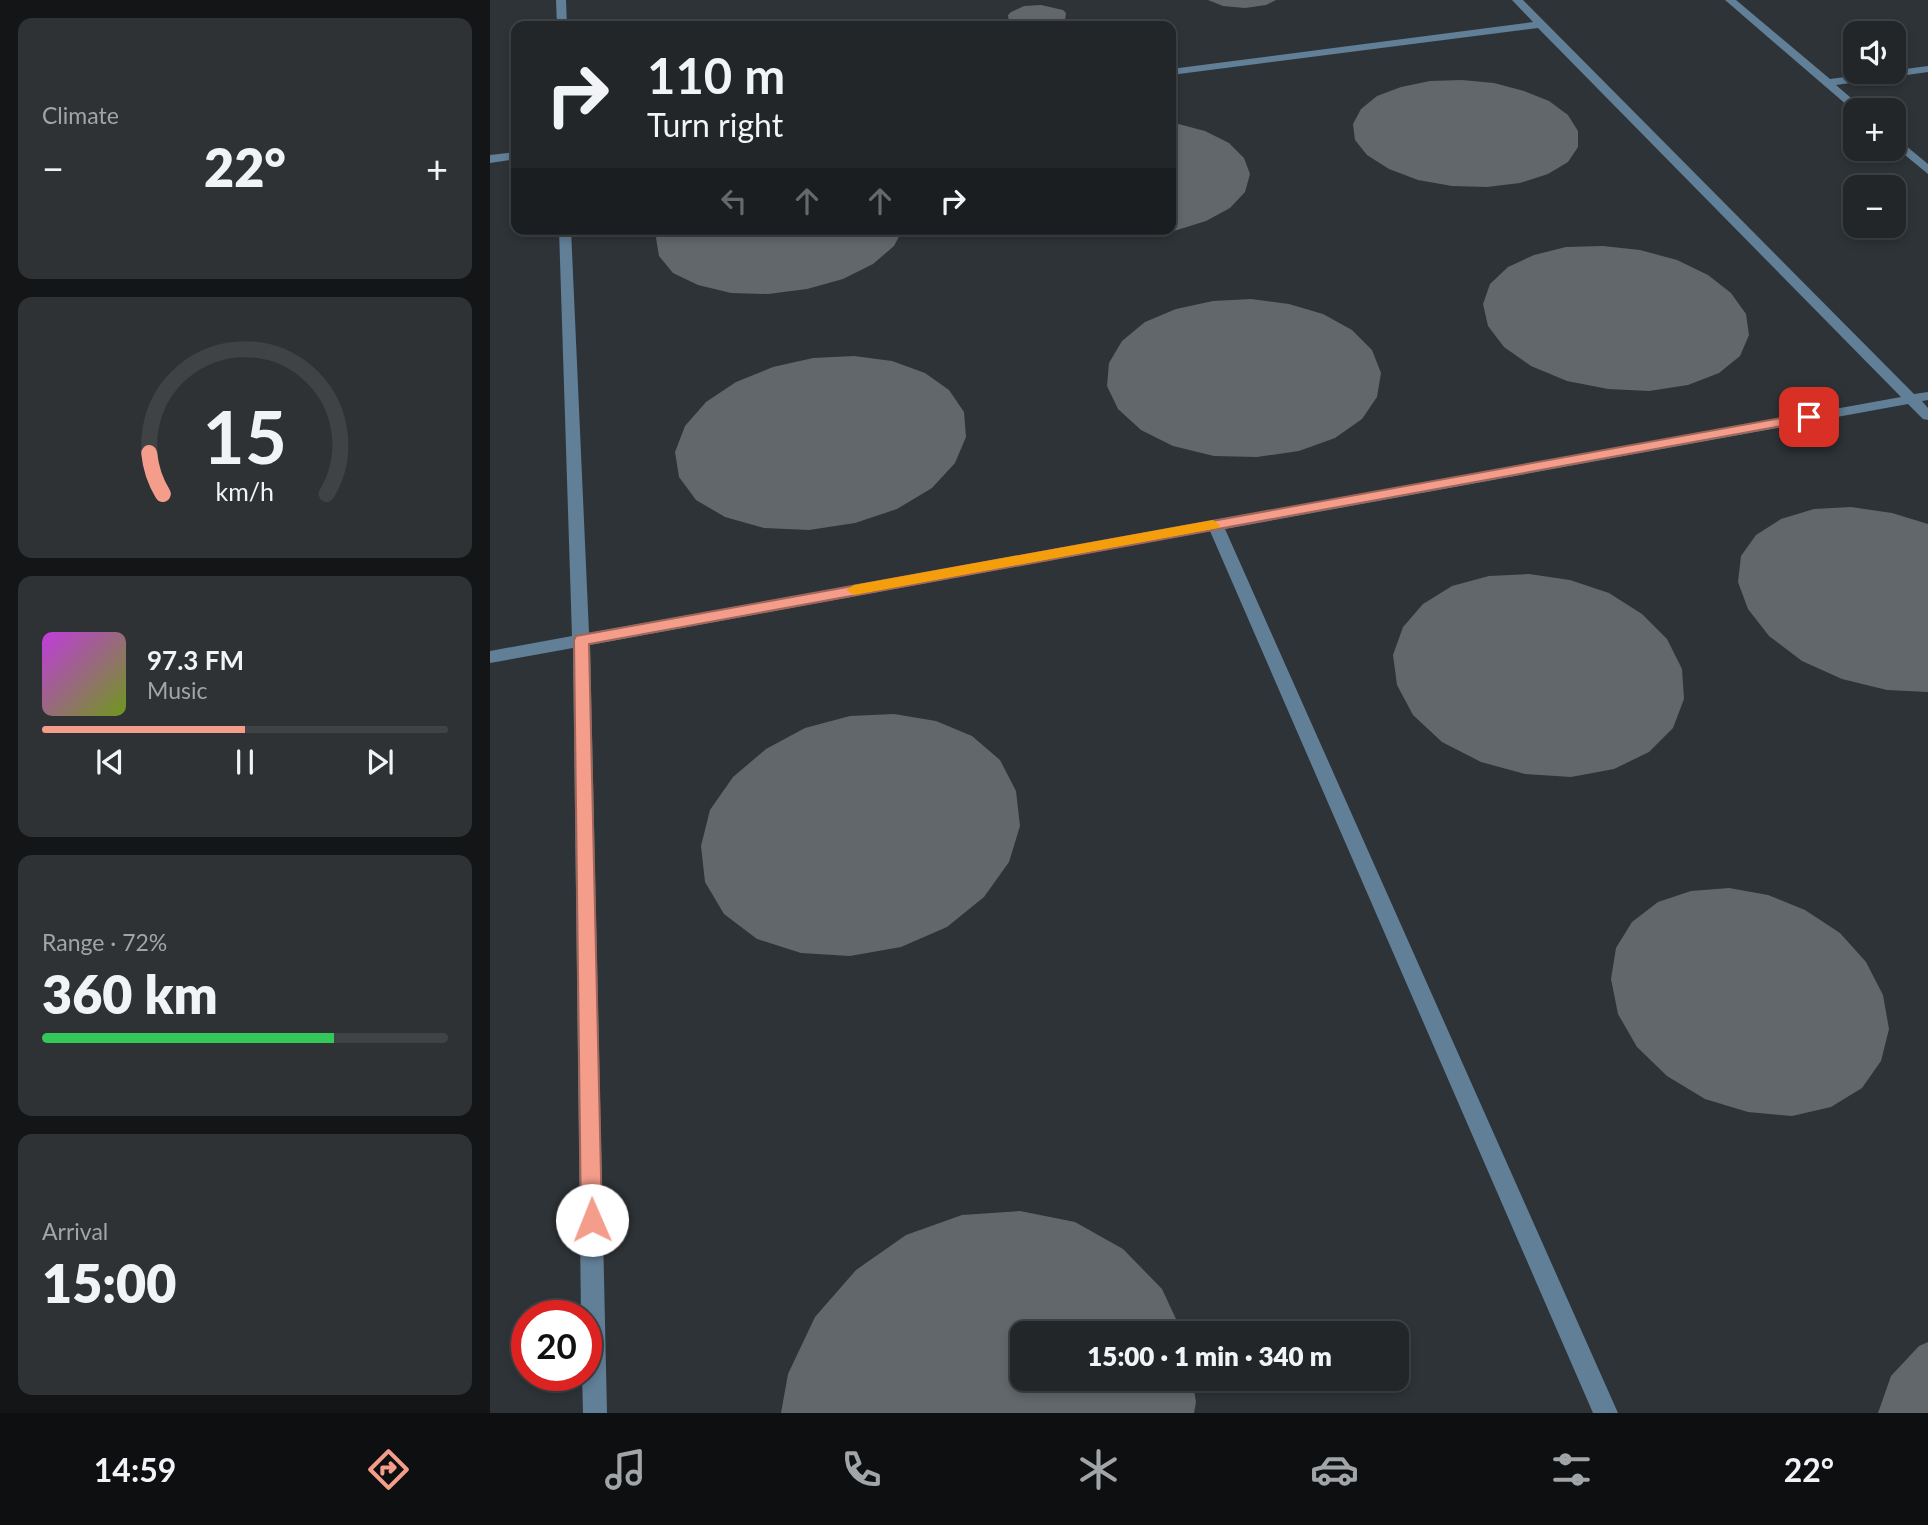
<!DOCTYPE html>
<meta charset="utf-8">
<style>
body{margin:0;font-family:Lato,sans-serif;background:#2e3235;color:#f1f3f6;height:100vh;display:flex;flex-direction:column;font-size:26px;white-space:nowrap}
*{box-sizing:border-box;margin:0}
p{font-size:23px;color:#a2a5a8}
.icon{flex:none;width:38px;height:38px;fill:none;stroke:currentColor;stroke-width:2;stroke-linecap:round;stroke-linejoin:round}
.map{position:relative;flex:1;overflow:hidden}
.drawer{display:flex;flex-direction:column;gap:18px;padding:18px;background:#131517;width:490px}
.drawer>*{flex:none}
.hud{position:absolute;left:21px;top:21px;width:665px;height:214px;border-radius:14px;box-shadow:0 4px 10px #0003,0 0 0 2px #3f4346;background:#222629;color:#f1f3f6;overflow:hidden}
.tools{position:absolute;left:1353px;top:21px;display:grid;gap:14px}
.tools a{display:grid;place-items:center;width:63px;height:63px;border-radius:14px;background:#222629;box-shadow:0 4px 10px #0003,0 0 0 2px #3f4346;font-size:35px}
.speed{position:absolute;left:21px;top:1300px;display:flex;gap:14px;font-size:35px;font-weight:700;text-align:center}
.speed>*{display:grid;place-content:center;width:91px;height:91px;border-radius:50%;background:#222629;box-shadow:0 4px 10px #0003,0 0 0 2px #3f4346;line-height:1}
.speed .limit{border:10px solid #d22;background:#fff;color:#111}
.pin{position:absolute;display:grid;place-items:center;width:60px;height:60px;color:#fff;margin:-30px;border-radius:14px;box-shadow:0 4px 10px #0006}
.me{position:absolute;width:77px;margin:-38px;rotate:359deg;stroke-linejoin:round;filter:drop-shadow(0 0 5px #0008)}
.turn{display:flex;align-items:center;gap:24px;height:147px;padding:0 21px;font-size:32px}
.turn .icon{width:91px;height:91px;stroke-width:2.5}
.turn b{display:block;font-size:49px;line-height:60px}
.lanes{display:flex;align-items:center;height:66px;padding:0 21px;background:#0003;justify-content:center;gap:35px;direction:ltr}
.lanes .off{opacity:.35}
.big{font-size:52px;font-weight:800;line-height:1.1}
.drawer .widget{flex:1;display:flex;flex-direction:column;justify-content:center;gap:10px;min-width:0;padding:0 24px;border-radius:14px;background:#2e3235}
.drawer .dial{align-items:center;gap:0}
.dial svg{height:182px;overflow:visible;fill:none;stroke:#3f4346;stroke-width:7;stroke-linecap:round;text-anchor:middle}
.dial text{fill:#f1f3f6;stroke:none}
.song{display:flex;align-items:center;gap:21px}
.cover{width:84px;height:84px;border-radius:10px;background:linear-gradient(135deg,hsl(290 70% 55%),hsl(80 70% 35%))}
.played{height:7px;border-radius:4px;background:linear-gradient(90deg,#f49d8b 50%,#3f4346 50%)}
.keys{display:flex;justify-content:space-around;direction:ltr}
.heat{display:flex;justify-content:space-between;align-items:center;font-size:38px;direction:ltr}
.charge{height:10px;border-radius:5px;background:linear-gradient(90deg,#34c759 72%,#3f4346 0)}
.trip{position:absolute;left:520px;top:1321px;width:399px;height:70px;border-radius:14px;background:#222629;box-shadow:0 4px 10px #0003,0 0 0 2px #3f4346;font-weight:800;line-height:70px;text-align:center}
.tab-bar{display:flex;height:112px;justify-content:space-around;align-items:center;background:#0e0f10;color:#a2a5a8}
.tab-bar .icon{width:49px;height:49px}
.tab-bar .current{color:#f49d8b}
.tab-bar b{font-size:32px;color:#f1f3f6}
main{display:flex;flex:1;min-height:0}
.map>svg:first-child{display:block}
.building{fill:#62676c}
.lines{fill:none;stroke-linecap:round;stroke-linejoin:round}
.minor{fill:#617f97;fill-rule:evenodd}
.route{fill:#f49d8b;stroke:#9f665a;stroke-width:2}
.slow{fill:#f59e0b}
</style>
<main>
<section class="drawer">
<div class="widget"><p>Climate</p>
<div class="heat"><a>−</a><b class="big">22°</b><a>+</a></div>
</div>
<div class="widget dial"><svg viewBox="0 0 100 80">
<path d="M14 69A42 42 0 1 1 86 69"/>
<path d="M14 69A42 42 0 0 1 8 51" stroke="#f49d8b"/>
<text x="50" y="56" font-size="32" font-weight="700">15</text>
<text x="50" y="72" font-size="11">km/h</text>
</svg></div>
<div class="widget">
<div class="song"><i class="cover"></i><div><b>97.3 FM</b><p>Music</p></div></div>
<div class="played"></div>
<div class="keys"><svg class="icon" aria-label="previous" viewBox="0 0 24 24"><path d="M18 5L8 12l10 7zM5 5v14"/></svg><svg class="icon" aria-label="pause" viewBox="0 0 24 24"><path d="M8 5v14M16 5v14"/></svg><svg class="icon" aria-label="next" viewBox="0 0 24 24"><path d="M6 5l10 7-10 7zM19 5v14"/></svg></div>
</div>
<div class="widget"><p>Range · 72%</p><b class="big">360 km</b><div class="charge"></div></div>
<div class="widget"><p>Arrival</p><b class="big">15:00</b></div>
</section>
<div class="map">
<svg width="1438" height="1413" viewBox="0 0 1438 1413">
<rect width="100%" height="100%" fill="#2e3337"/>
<path class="building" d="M718 0H786L776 5 755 8 733 6Z
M551 5 573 10 576 13 575 21 566 26H525L519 23 518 15 521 12 534 6Z
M400 21 421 26H373L383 22Z
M972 80 1004 83 1034 91 1059 101 1078 115 1088 131V147L1078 162 1058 174 1030 183 997 187 962 186 928 180 899 169 877 155 865 140 863 124 871 109 887 96 911 87 940 81Z
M681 122 715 131 739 143 754 158 760 174 755 192 740 208 716 221 684 231 648 235 594 231 681 229Z
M170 229H413L404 246 383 264 353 279 317 289 278 294 241 293 208 285 183 273 169 256 166 238Z
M1113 246 1150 250 1187 260 1218 275 1241 293 1256 314 1259 335 1250 356 1229 373 1198 385 1159 391 1118 389 1077 381 1041 366 1014 347 998 326 993 304 1000 284 1018 267 1044 255 1076 247Z
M761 299 799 304 833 314 862 330 882 350 891 373 887 397 872 419 845 438 809 451 767 457 724 456 683 446 651 430 628 409 617 386 619 363 632 341 655 322 686 309 723 301Z
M364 356 402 361 435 373 459 390 474 412 476 437 465 463 442 488 407 509 365 523 319 530 274 528 235 517 206 500 189 477 185 452 195 426 216 402 246 382 283 367 323 358Z
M1361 507 1402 513 1438 524V692L1397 690 1352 679 1312 661 1279 636 1258 609 1248 582 1251 556 1266 535 1291 519 1324 509Z
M1039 574 1080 580 1119 593 1152 614 1177 639 1192 669 1194 699 1183 728 1159 752 1124 769 1081 777 1035 774 991 762 952 742 923 715 907 685 903 655 913 627 933 604 962 586 999 576Z
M404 714 446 721 482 736 510 760 526 791 530 826 519 862 494 897 457 927 411 947 360 956 311 953 267 939 234 914 215 882 211 846 220 810 243 777 276 749 315 728 360 716Z
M1239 888 1278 895 1315 910 1350 933 1376 962 1393 995 1399 1029 1391 1061 1372 1088 1341 1107 1302 1116 1258 1112 1215 1099 1177 1076 1147 1047 1128 1014 1121 979 1126 948 1142 922 1168 902 1201 891Z
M530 1211 585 1222 633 1249 672 1289 693 1334H532V1379H702L706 1402 704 1413H291L298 1374 325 1317 366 1270 416 1235 472 1215Z
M1438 1342V1413H1388L1401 1376 1429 1346Z"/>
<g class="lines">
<path class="minor" d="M66 0H76L77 26H67Z
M1022 0H1033L1424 394 1438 392V400L1432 401 1438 408V420L1433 419 1418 404 735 529 1128 1413H1103L720 531 100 645 117 1413H93L92 1376H96V1316H91L83 648 0 663V651L82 636 69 229H81L99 633 1411 397 1048 28 681 75V69L1043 22Z
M1235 0H1246L1340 79 1438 66V72L1346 85 1375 110 1365 112Z
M1404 136 1438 164V174L1404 146Z
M26 152V159L0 163V155Z"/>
</g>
<path class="route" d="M1319 413 1324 415V420L99 644 112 1220 109 1227 102 1229 94 1227 91 1220 84 640 86 636Z"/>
<path class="slow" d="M723 520 730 525 728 528 364 595 356 590 364 585Z"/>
</svg>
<div class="tools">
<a><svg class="icon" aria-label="sound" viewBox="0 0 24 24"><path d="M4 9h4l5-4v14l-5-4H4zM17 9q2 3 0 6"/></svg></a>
<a>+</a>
<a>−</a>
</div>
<div class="speed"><div class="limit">20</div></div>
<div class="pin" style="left:1319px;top:417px;background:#d93025"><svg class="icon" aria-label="arrive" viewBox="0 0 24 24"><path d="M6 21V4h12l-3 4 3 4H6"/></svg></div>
<svg class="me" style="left:102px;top:1220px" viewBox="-20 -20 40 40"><circle r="19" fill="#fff"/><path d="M0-13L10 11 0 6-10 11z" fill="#f49d8b"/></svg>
<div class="trip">15:00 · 1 min · 340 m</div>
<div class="hud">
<div class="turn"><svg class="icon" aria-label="right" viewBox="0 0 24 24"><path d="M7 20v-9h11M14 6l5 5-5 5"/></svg><div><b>110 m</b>Turn right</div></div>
<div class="lanes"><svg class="icon off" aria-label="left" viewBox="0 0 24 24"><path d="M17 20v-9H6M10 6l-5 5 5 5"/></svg><svg class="icon off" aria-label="ahead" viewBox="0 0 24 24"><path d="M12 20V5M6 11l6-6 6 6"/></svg><svg class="icon off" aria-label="ahead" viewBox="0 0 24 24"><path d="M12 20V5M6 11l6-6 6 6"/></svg><svg class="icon" aria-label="right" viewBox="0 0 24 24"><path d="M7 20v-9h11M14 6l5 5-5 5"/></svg></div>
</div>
</div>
</main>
<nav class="tab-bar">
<b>14:59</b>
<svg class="icon current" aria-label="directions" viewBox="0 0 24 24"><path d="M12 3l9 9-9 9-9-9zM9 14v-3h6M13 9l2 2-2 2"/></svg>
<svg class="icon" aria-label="music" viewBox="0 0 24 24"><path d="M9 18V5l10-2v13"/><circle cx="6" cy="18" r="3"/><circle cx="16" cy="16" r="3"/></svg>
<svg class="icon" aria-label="phone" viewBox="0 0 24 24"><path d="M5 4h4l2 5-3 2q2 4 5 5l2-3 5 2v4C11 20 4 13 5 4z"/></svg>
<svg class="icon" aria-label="climate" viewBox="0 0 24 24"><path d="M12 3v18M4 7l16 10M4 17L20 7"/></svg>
<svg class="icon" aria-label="car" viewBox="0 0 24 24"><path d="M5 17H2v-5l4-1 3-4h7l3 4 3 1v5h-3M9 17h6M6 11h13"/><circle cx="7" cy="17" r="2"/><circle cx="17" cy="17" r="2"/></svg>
<svg class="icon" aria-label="filters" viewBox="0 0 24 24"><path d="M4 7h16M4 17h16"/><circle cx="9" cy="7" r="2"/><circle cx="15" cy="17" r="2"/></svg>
<b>22°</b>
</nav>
